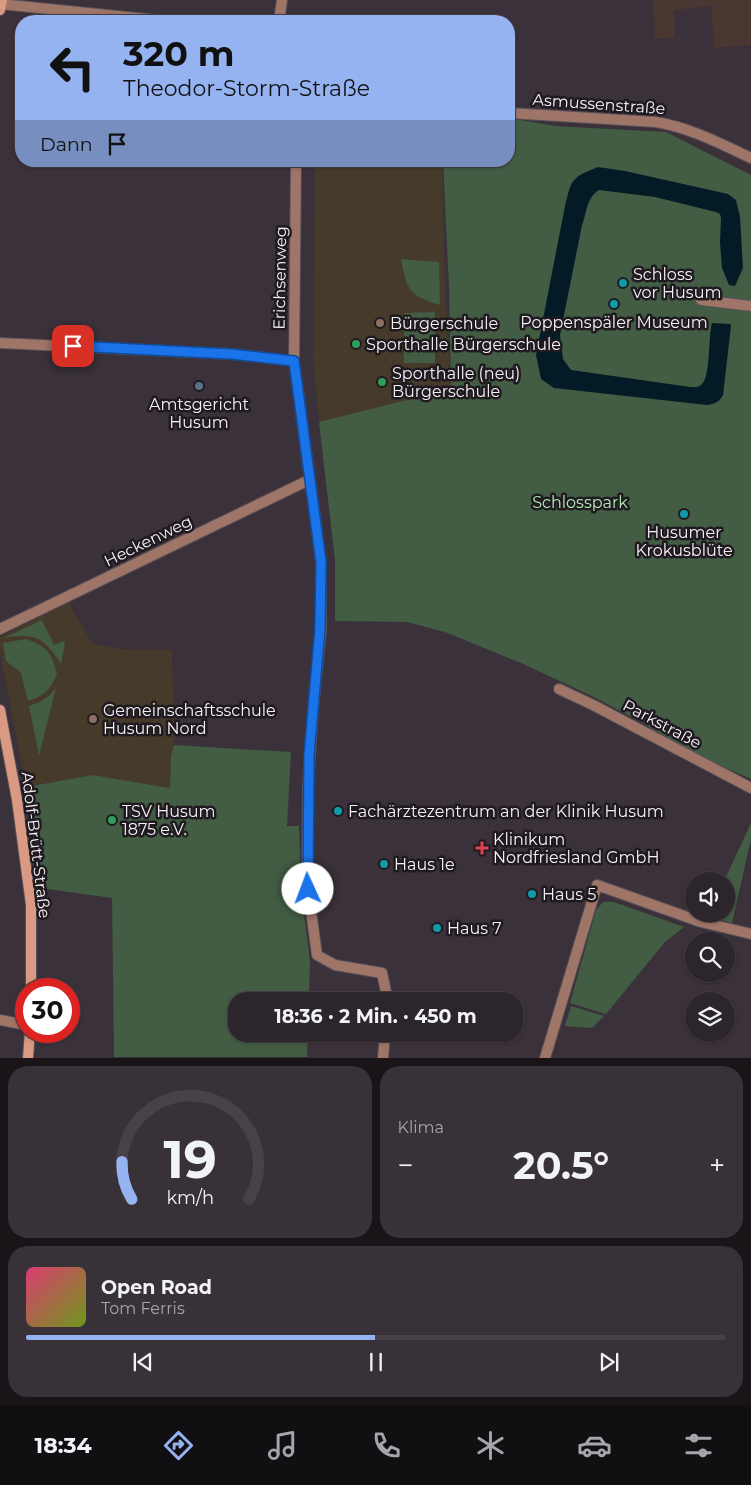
<!DOCTYPE html>
<html lang="de">
<meta charset="utf-8">
<style>
body{margin:0;font-family:Montserrat,sans-serif;background:#383138;color:#f1f3f6;height:100vh;display:flex;flex-direction:column;font-size:19px;white-space:nowrap}
*{box-sizing:border-box;margin:0}
p{font-size:16px;color:#a6a5a9}
.icon{flex:none;width:28px;height:28px;fill:none;stroke:currentColor;stroke-width:2;stroke-linecap:round;stroke-linejoin:round}
.map{position:relative;height:1058px;overflow:hidden}
.side{display:flex;flex-direction:column;gap:8px;padding:8px;background:#181418;flex:1}
.side>*{flex:none}
.banner{position:absolute;left:15px;top:15px;width:500px;height:152px;border-radius:20px;box-shadow:0 1px 4px #0004,0 0 0 1px #484248;background:#95b2f1;color:#111;overflow:hidden}
.tools{position:absolute;left:685px;top:872px;display:grid;gap:10px}
.tools a{display:grid;place-items:center;width:50px;height:50px;border-radius:50%;background:#2c252c;box-shadow:0 1px 4px #0004,0 0 0 1px #484248;font-size:25px}
.speed{position:absolute;left:15px;top:978px;display:flex;gap:10px;font-size:25px;font-weight:700;text-align:center}
.speed>*{display:grid;place-content:center;width:65px;height:65px;border-radius:50%;background:#2c252c;box-shadow:0 1px 4px #0004,0 0 0 1px #484248;line-height:1}
.speed .limit{border:8px solid #d22;background:#fff;color:#111}
.pin{position:absolute;display:grid;place-items:center;width:42px;height:42px;color:#fff;margin:-21px;border-radius:10px;box-shadow:0 2px 8px #0006}
.me{position:absolute;width:55px;margin:-28px;rotate:358deg;stroke-linejoin:round;filter:drop-shadow(0 0 4px #0008)}
.turn{display:flex;align-items:center;gap:18px;height:105px;padding:0 25px;font-size:22px}
.turn .icon{width:65px;height:65px;stroke-width:2.5}
.turn b{display:block;font-size:35px;line-height:42px}
.then{display:flex;align-items:center;height:48px;padding:0 25px;background:#0003;gap:10px;font-size:19px}
.big{font-size:38px;font-weight:700;line-height:1.1}
.side .widget{flex:1;display:flex;flex-direction:column;justify-content:center;gap:8px;min-width:0;padding:0 18px;border-radius:20px;background:#383138}
.side .dial{align-items:center;gap:0}
.dial svg{height:130px;overflow:visible;fill:none;stroke:#484248;stroke-width:7;stroke-linecap:round;text-anchor:middle}
.dial text{fill:#f1f3f6;stroke:none}
.song{display:flex;align-items:center;gap:15px}
.cover{width:60px;height:60px;border-radius:8px;background:linear-gradient(135deg,hsl(340 70% 55%),hsl(80 70% 35%))}
.played{height:5px;border-radius:2px;background:linear-gradient(90deg,#95b2f1 50%,#484248 50%)}
.keys{display:flex;justify-content:space-around;direction:ltr}
.heat{display:flex;justify-content:space-between;align-items:center;font-size:28px;direction:ltr}
.side .tiles{flex:1;display:grid;gap:8px;grid-template-columns:1fr 1fr}
.widget:last-child{grid-column:span 2}
.trip{position:absolute;left:228px;top:992px;width:295px;height:50px;border-radius:20px;background:#2c252c;box-shadow:0 1px 4px #0004,0 0 0 1px #484248;font-weight:700;line-height:50px;text-align:center}
.dock{display:flex;height:80px;justify-content:space-around;align-items:center;background:#120f12;color:#a6a5a9}
.dock .icon{width:35px;height:35px}
.dock .active{color:#95b2f1}
.dock b{font-size:22px;color:#f1f3f6}
.map>svg:first-child{display:block}
.commercial{fill:#4b3732}
.education{fill:#463a2b}
.green{fill:#435c44}
.water{fill:#031b26}
.lines{fill:none;stroke-linecap:round;stroke-linejoin:round}
.street-casing{stroke:#585058;stroke-width:12}
.secondary-casing{stroke:#585058;stroke-width:12}
.street{stroke:#9e7567;stroke-width:10}
.secondary{stroke:#d99983;stroke-width:10}
.route-casing{stroke:#114b97;stroke-width:12}
.route{stroke:#1a73e8;stroke-width:9}
.culture-dot{fill:#0f9aa8;stroke:#1f1a1f;stroke-width:2}
.education-dot{fill:#8d6e63;stroke:#1f1a1f;stroke-width:2}
.leisure-dot{fill:#2e9e5b;stroke:#1f1a1f;stroke-width:2}
.service-dot{fill:#5c6f8a;stroke:#1f1a1f;stroke-width:2}
.health-dot{fill:#e0444e;stroke:#1f1a1f;stroke-width:2}
.labels{text-anchor:middle;dominant-baseline:central;stroke-width:5;stroke-linejoin:round;paint-order:stroke}
.street-label{font-size:16px;fill:#f7f1f7;stroke:#1f1a1f}
.poi-label{font-size:16px;fill:#f7f1f7;stroke:#1f1a1f;text-anchor:start}
.park-label{font-size:16px;fill:#b3ebb4;stroke:#1f1a1f}
</style>
<div class="map">
<svg width="751" height="1058" viewBox="0 0 751 1058">
<rect width="100%" height="100%" fill="#3a313a"/>
<path class="commercial" d="M653 0H751V45L714 48 711 6 674 10 675 38 655 39Z"/>
<path class="education" d="M315 161H442L445 288 451 389 319 422 313 358Z
M68 602 92 643 119 649 172 650 174 745 171 756 170 788 93 775 26 787 0 653V637Z"/>
<path class="green" d="M509 118 555 126 666 132 751 175V779L696 755 646 725 596 698 521 663 445 632 407 622 335 621V560L319 422 451 389 449 287 443 161H509Z
M401 259 439 262 440 305C408 295 407 290 401 259Z
M435 312V363H404V313Z
M42 620 54 645 63 641 65 644 61 664C44 638 35 632 4 638Z
M26 639C47 647 51 651 57 674 49 690 46 695 28 701L21 673 6 661 3 643Z
M56 688 39 756 29 706C41 702 48 698 56 688Z
M174 745 291 752 287 826H299L301 890 310 961 309 1001H236V1034H308L307 1057H114L112 898 40 888 26 787 93 775 170 788 171 756Z
M751 823V839L732 923 708 916 709 914H726V881H724Z
M603 902H614L684 927 665 942 606 1014 570 1003 596 910Z
M571 1006 604 1016 592 1028 565 1026Z"/>
<path class="water" d="M598 167 625 171 728 194 736 200 740 217 743 268 735 286 729 285 722 268 720 242 721 218 720 214 716 212 655 197 599 190C586 198 587 213 582 225L560 335 563 359 571 370 690 387C693 387 698 388 701 385 711 378 708 336 712 323L730 324 731 326 723 395C719 402 715 404 707 405L554 388 541 379 536 355 565 206C572 178 571 178 598 167Z"/>
<g class="lines">
<defs>
<path id="street" d="M0 4 166 21
M279 21 282 0
M509 113 656 122C691 128 719 143 751 158
M296 161 294 361 321 562V629L313 711 308 785 307 881 317 955 335 965 382 973 388 1001
M701 300 751 306
M0 343 231 354 294 361
M0 629 309 480
M559 689 593 705 751 788
M0 1020 26 1025
M383 1058 385 1034
M545 1058 597 885 701 922 751 934"/>
<path id="secondary" d="M0 10 2 0
M0 710 17 800 31 905V989
M28 1058 30 1031"/>
</defs>
<use href="#street" class="street-casing"/>
<use href="#secondary" class="secondary-casing"/>
<use href="#street" class="street"/>
<use href="#secondary" class="secondary"/>
</g>
<g class="lines">
<defs>
<path id="route" d="M73 346 231 354 294 361 321 562 320 628 309 756 308 889"/>
</defs>
<use href="#route" class="route-casing"/>
<use href="#route" class="route"/>
</g>
<g class="culture-dot">
<circle cx="623" cy="283" r="5"/>
<circle cx="614" cy="304" r="5"/>
<circle cx="684" cy="514" r="5"/>
<circle cx="338" cy="811" r="5"/>
<circle cx="384" cy="864" r="5"/>
<circle cx="532" cy="894" r="5"/>
<circle cx="437" cy="928" r="5"/>
</g>
<g class="education-dot">
<circle cx="380" cy="323" r="5"/>
<circle cx="93" cy="719" r="5"/>
</g>
<g class="leisure-dot">
<circle cx="356" cy="344" r="5"/>
<circle cx="382" cy="382" r="5"/>
<circle cx="112" cy="820" r="5"/>
</g>
<circle class="service-dot" cx="199" cy="386" r="5"/>
<path class="health-dot" d="M479.5 840.5h5v5h5v5h-5v5h-5v-5h-5v-5h5z"/>
<g class="labels">
<g class="street-label">
<text transform="translate(599 104) rotate(4)">Asmussenstraße</text>
<text transform="translate(280 278) rotate(-89)">Erichsenweg</text>
<text transform="translate(148 541) rotate(-26)">Heckenweg</text>
<text transform="translate(662 724) rotate(28)">Parkstraße</text>
<text transform="translate(36 845) rotate(83)">Adolf-Brütt-Straße</text>
</g>
<g class="poi-label">
<text x="633" y="274">Schloss<tspan x="633" dy="18">vor Husum</tspan></text>
<text x="614" y="322" text-anchor="middle">Poppenspäler Museum</text>
<text x="390" y="323">Bürgerschule</text>
<text x="366" y="344">Sporthalle Bürgerschule</text>
<text x="392" y="373">Sporthalle (neu)<tspan x="392" dy="18">Bürgerschule</tspan></text>
<text x="199" y="404" text-anchor="middle">Amtsgericht<tspan x="199" dy="18">Husum</tspan></text>
<text x="684" y="532" text-anchor="middle">Husumer<tspan x="684" dy="18">Krokusblüte</tspan></text>
<text x="103" y="710">Gemeinschaftsschule<tspan x="103" dy="18">Husum Nord</tspan></text>
<text x="122" y="811">TSV Husum<tspan x="122" dy="18">1875 e.V.</tspan></text>
<text x="348" y="811">Fachärztezentrum an der Klinik Husum</text>
<text x="493" y="839">Klinikum<tspan x="493" dy="18">Nordfriesland GmbH</tspan></text>
<text x="394" y="864">Haus 1e</text>
<text x="542" y="894">Haus 5</text>
<text x="447" y="928">Haus 7</text>
</g>
<g class="park-label">
<text x="580" y="502">Schlosspark</text>
</g>
</g>
</svg>
<div class="tools">
<a><svg class="icon" aria-label="sound" viewBox="0 0 24 24"><path d="M4 9h4l5-4v14l-5-4H4zM17 9q2 3 0 6"/></svg></a>
<a><svg class="icon" aria-label="search" viewBox="0 0 24 24"><circle cx="10" cy="10" r="6"/><path d="M15 15l6 6"/></svg></a>
<a><svg class="icon" aria-label="layers" viewBox="0 0 24 24"><path d="M12 4l9 5-9 5-9-5zM3 14l9 5 9-5"/></svg></a>
</div>
<div class="speed"><div class="limit">30</div></div>
<div class="pin" style="left:73px;top:346px;background:#d93025"><svg class="icon" aria-label="arrive" viewBox="0 0 24 24"><path d="M6 21V4h12l-3 4 3 4H6"/></svg></div>
<svg class="me" style="left:308px;top:889px" viewBox="-20 -20 40 40"><circle r="19" fill="#fff"/><path d="M0-13L10 11 0 6-10 11z" fill="#1a73e8"/></svg>
<div class="trip">18:36 · 2 Min. · 450 m</div>
<div class="banner">
<div class="turn"><svg class="icon" aria-label="left" viewBox="0 0 24 24"><path d="M17 20v-9H6M10 6l-5 5 5 5"/></svg><div><b>320 m</b>Theodor-Storm-Straße</div></div>
<div class="then">Dann<svg class="icon" aria-label="arrive" viewBox="0 0 24 24"><path d="M6 21V4h12l-3 4 3 4H6"/></svg></div>
</div>
</div>
<section class="side">
<div class="tiles">
<div class="widget dial"><svg viewBox="0 0 100 80">
<path d="M14 69A42 42 0 1 1 86 69"/>
<path d="M14 69A42 42 0 0 1 8 46" stroke="#95b2f1"/>
<text x="50" y="56" font-size="32" font-weight="700">19</text>
<text x="50" y="72" font-size="11">km/h</text>
</svg></div>
<div class="widget"><p>Klima</p>
<div class="heat"><a>−</a><b class="big">20.5°</b><a>+</a></div>
</div>
<div class="widget">
<div class="song"><i class="cover"></i><div><b>Open Road</b><p>Tom Ferris</p></div></div>
<div class="played"></div>
<div class="keys"><svg class="icon" aria-label="previous" viewBox="0 0 24 24"><path d="M18 5L8 12l10 7zM5 5v14"/></svg><svg class="icon" aria-label="pause" viewBox="0 0 24 24"><path d="M8 5v14M16 5v14"/></svg><svg class="icon" aria-label="next" viewBox="0 0 24 24"><path d="M6 5l10 7-10 7zM19 5v14"/></svg></div>
</div>
</div>
</section>
<nav class="dock">
<b>18:34</b>
<svg class="icon active" aria-label="directions" viewBox="0 0 24 24"><path d="M12 3l9 9-9 9-9-9zM9 14v-3h6M13 9l2 2-2 2"/></svg>
<svg class="icon" aria-label="music" viewBox="0 0 24 24"><path d="M9 18V5l10-2v13"/><circle cx="6" cy="18" r="3"/><circle cx="16" cy="16" r="3"/></svg>
<svg class="icon" aria-label="phone" viewBox="0 0 24 24"><path d="M5 4h4l2 5-3 2q2 4 5 5l2-3 5 2v4C11 20 4 13 5 4z"/></svg>
<svg class="icon" aria-label="climate" viewBox="0 0 24 24"><path d="M12 3v18M4 7l16 10M4 17L20 7"/></svg>
<svg class="icon" aria-label="car" viewBox="0 0 24 24"><path d="M5 17H2v-5l4-1 3-4h7l3 4 3 1v5h-3M9 17h6M6 11h13"/><circle cx="7" cy="17" r="2"/><circle cx="17" cy="17" r="2"/></svg>
<svg class="icon" aria-label="filters" viewBox="0 0 24 24"><path d="M4 7h16M4 17h16"/><circle cx="9" cy="7" r="2"/><circle cx="15" cy="17" r="2"/></svg>
</nav>
